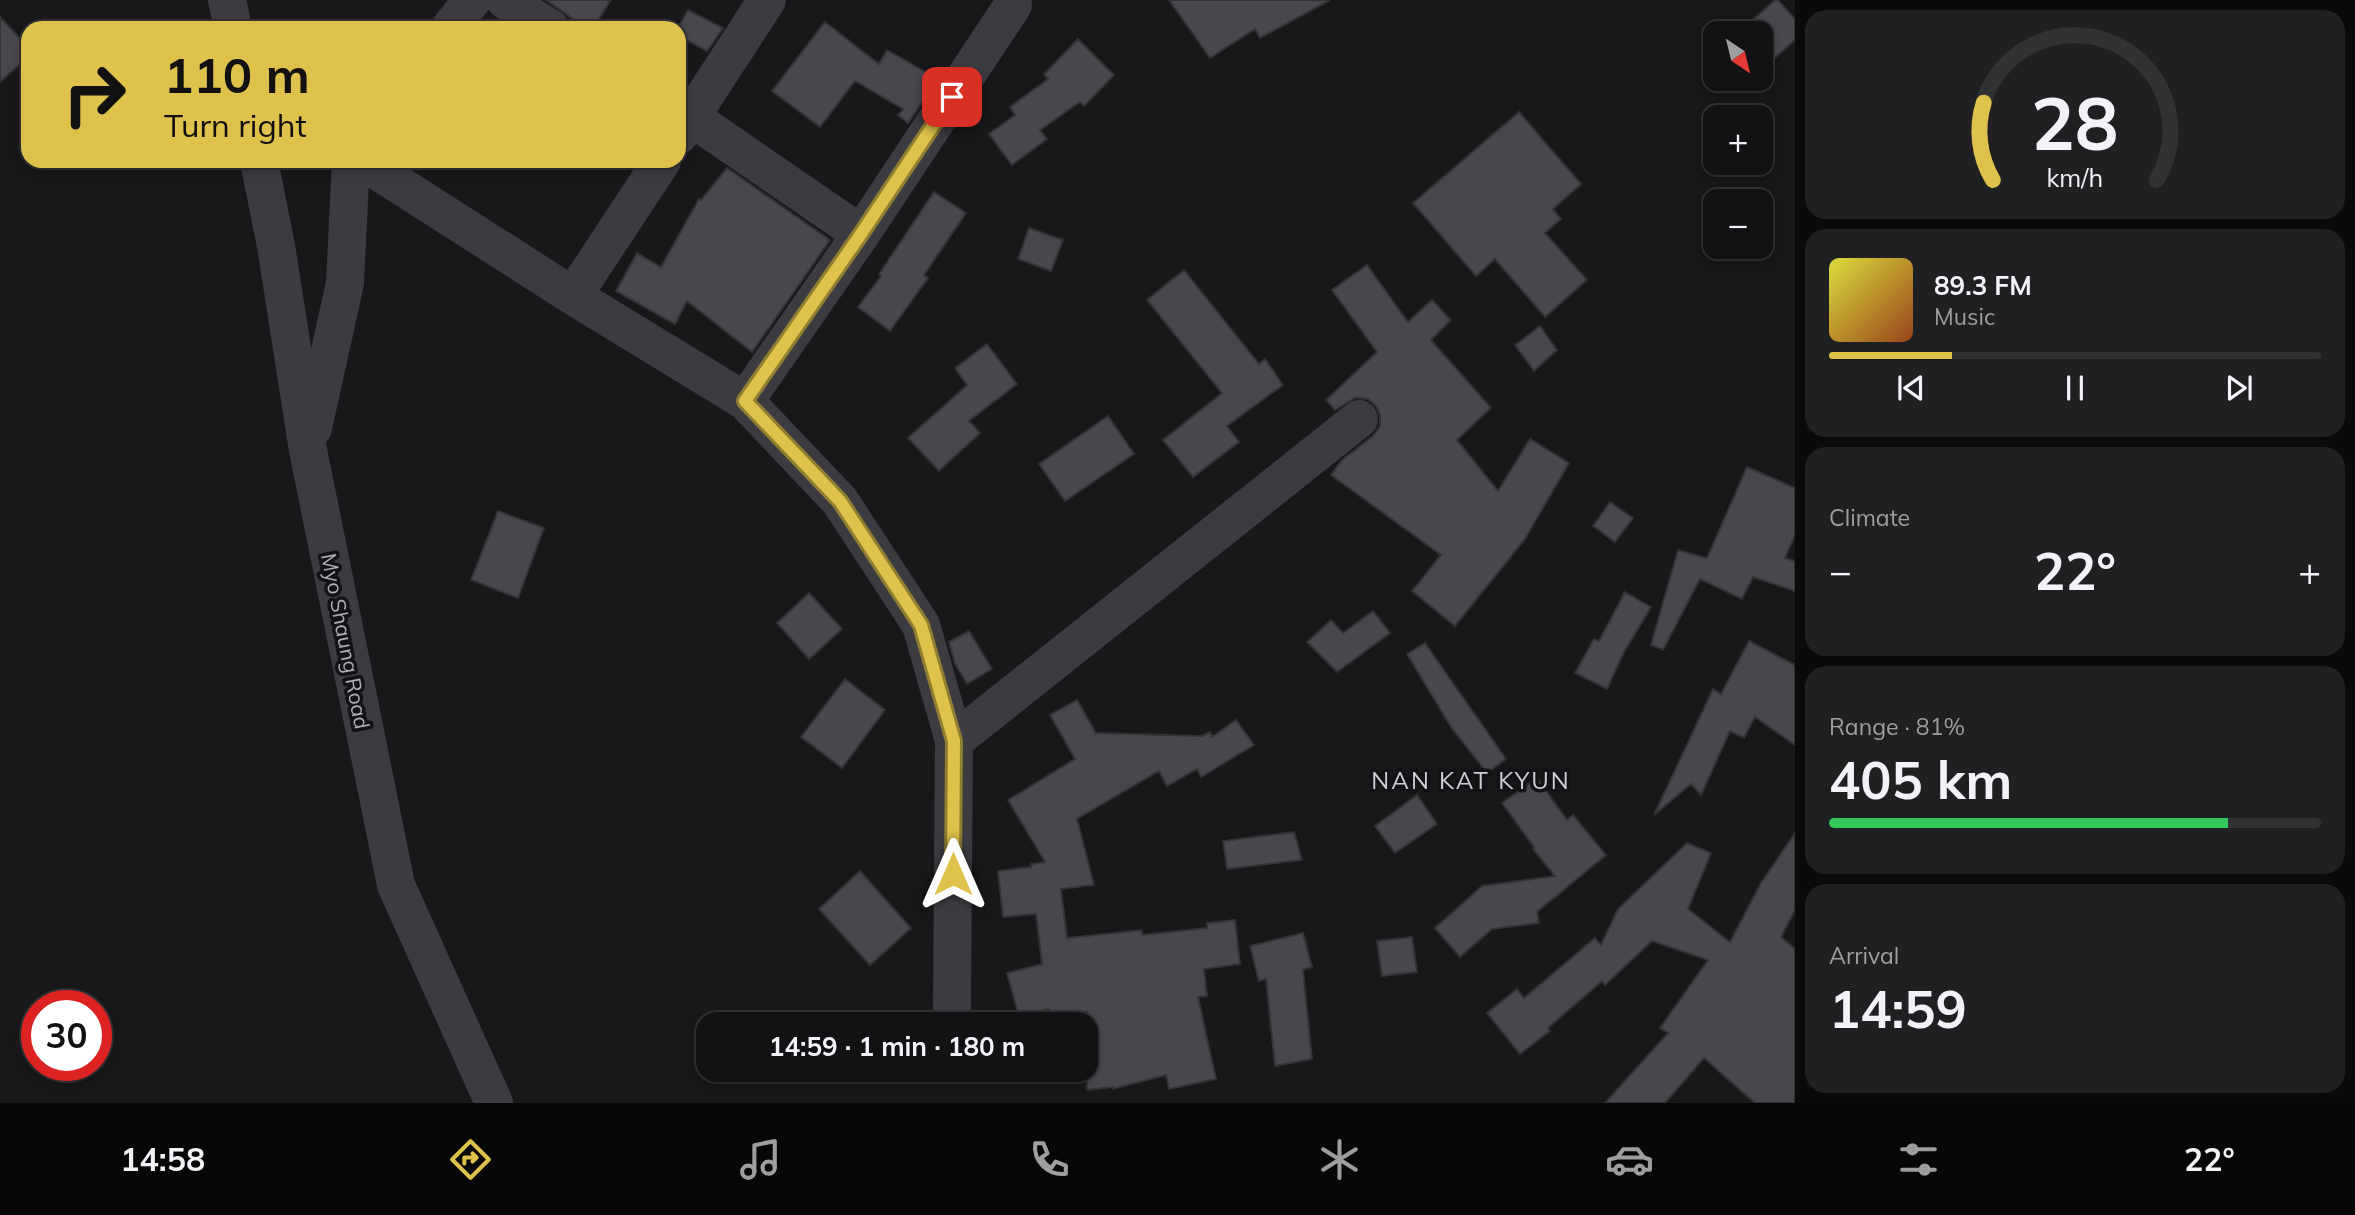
<!DOCTYPE html>
<meta charset="utf-8">
<style>
body{margin:0;font-family:Mulish,sans-serif;background:#1f2022;color:#f1f3f6;height:100vh;display:flex;flex-direction:column;font-size:26px;white-space:nowrap}
*{box-sizing:border-box;margin:0}
p{font-size:23px;color:#9c9ea0}
.icon{flex:none;width:38px;height:38px;fill:none;stroke:currentColor;stroke-width:2;stroke-linecap:round;stroke-linejoin:round}
.map{position:relative;flex:1;overflow:hidden}
.drawer{display:flex;flex-direction:column;gap:10px;padding:10px;background:#0a0a0b;width:560px}
.drawer>*{flex:none}
.banner{position:absolute;left:21px;top:21px;width:665px;height:147px;border-radius:21px;box-shadow:0 4px 10px #0003,0 0 0 2px #313234;background:#dec24b;color:#111;overflow:hidden}
.needle{width:46px;rotate:145deg}
.controls{position:absolute;left:1703px;top:21px;display:grid;gap:14px}
.controls a{display:grid;place-items:center;width:70px;height:70px;border-radius:14px;background:#121214;box-shadow:0 4px 10px #0003,0 0 0 2px #313234;font-size:35px}
.speed{position:absolute;left:21px;top:990px;display:flex;gap:14px;font-size:35px;font-weight:700;text-align:center}
.speed>*{display:grid;place-content:center;width:91px;height:91px;border-radius:50%;background:#121214;box-shadow:0 4px 10px #0003,0 0 0 2px #313234;line-height:1}
.speed .limit{border:10px solid #d22;background:#fff;color:#111}
.pin{position:absolute;display:grid;place-items:center;width:60px;height:60px;color:#fff;margin:-30px;border-radius:14px;box-shadow:0 4px 10px #0006}
.me{position:absolute;width:77px;margin:-38px;rotate:0deg;stroke-linejoin:round;filter:drop-shadow(0 0 5px #0008)}
.turn{display:flex;align-items:center;gap:24px;height:147px;padding:0 28px;font-size:32px}
.turn .icon{width:91px;height:91px;stroke-width:2.5}
.turn b{display:block;font-size:49px;line-height:60px}
.big{font-size:52px;font-weight:700;line-height:1.1}
.drawer .tile{flex:1;display:flex;flex-direction:column;justify-content:center;gap:10px;min-width:0;padding:0 24px;border-radius:21px;background:#1f2022}
.drawer .dial{align-items:center;gap:0}
.dial svg{height:182px;overflow:visible;fill:none;stroke:#313234;stroke-width:7;stroke-linecap:round;text-anchor:middle}
.dial text{fill:#f1f3f6;stroke:none}
.song{display:flex;align-items:center;gap:21px}
.cover{width:84px;height:84px;border-radius:10px;background:linear-gradient(135deg,hsl(60 70% 55%),hsl(20 70% 35%))}
.played{height:7px;border-radius:4px;background:linear-gradient(90deg,#dec24b 25%,#313234 25%)}
.keys{display:flex;justify-content:space-around;direction:ltr}
.heat{display:flex;justify-content:space-between;align-items:center;font-size:38px;direction:ltr}
.charge{height:10px;border-radius:5px;background:linear-gradient(90deg,#34c759 81%,#313234 0)}
.trip{position:absolute;left:696px;top:1012px;width:402px;height:70px;border-radius:21px;background:#121214;box-shadow:0 4px 10px #0003,0 0 0 2px #313234;font-weight:700;line-height:70px;text-align:center}
.menu{display:flex;height:112px;justify-content:space-around;align-items:center;background:#070708;color:#9c9ea0}
.menu .icon{width:49px;height:49px}
.menu .selected{color:#dec24b}
.menu b{font-size:32px;color:#f1f3f6}
main{display:flex;flex:1;min-height:0}
.map>svg:first-child{display:block}
.building{fill:#47484c;stroke:#333235;stroke-width:2}
.lines{fill:none;stroke-linecap:round;stroke-linejoin:round}
.minor{stroke:#3b3b40;stroke-width:38}
.route-casing{stroke:#907e31;stroke-width:18}
.route{stroke:#dec24b;stroke-width:12}
.labels{text-anchor:middle;dominant-baseline:central;stroke-width:7;stroke-linejoin:round;paint-order:stroke}
.street-label{font-size:21px;fill:#acaeb8;stroke:#131315}
.quarter-label{font-size:24px;letter-spacing:2px;fill:#cccdd4;stroke:#131315}
</style>
<main>
<div class="map">
<svg width="1795" height="1103" viewBox="0 0 1795 1103">
<rect width="100%" height="100%" fill="#18181a"/>
<path class="building" d="M546 0H611L593 28H586Z
M1169 0H1330L1260 38 1255 29 1210 58Z
M1775 0H1778L1795 19V40L1760 71V33H1738Z
M688 10 723 28 707 51 679 36 678 28Z
M0 17 28 47V57L0 82Z
M825 22 879 64 887 50 938 79 908 123 898 115 903 109 855 81 820 127 772 91Z
M1078 39 1114 75 1084 106 1080 102 1040 130 1047 139 1012 165 989 134 1015 115 1010 107 1048 79 1044 74Z
M1519 112 1581 184 1553 209 1561 219 1545 233 1587 280 1545 317 1495 259 1476 276 1413 203Z
M727 168 830 240 752 352 687 301 675 324 616 291 637 253 661 267 699 199 701 200Z
M934 192 966 213 924 275 928 278 890 331 858 307 881 276 879 274Z
M1029 228 1063 240 1051 271 1018 259Z
M1367 265 1408 322 1432 300 1451 320 1431 340 1491 408 1457 440 1498 491 1530 439 1569 463 1525 539 1455 626 1412 591 1441 555 1331 475 1342 460 1373 436 1380 426V415L1376 406 1368 399 1355 398 1335 410 1326 400 1377 352 1332 290Z
M1184 270 1259 364 1265 359 1283 385 1227 426 1239 442 1193 477 1163 440 1222 393 1147 300Z
M1540 326 1557 350 1534 371 1515 345Z
M987 344 1017 384 969 421 980 433 939 471 908 438 967 385 955 368Z
M1108 416 1134 454 1065 501 1039 464Z
M1747 467 1795 488V535L1785 558 1795 561V591L1753 577 1742 599 1700 579 1663 650 1651 645 1678 550 1707 558Z
M1610 502 1633 518 1615 542 1593 526Z
M498 511 544 528 518 598 471 580Z
M1625 592 1651 607 1623 654 1607 689 1575 673 1594 639 1599 641Z
M809 593 842 629 809 659 777 623Z
M1373 611 1390 633 1337 672 1307 642 1331 620 1343 633Z
M969 631 992 669 967 684 955 664 949 642Z
M1749 641 1795 665V745L1755 717 1744 738 1730 731 1701 795 1691 784 1654 815 1713 689 1721 694Z
M1425 643 1506 759 1487 773 1451 727 1407 654Z
M845 679 885 710 842 768 801 737Z
M1077 700 1096 733 1202 736 1210 732 1212 737 1236 720 1254 745 1201 777 1197 769 1167 786 1159 771 1077 819 1094 885 1061 889 1067 938 1142 930V935L1207 928V923L1235 920 1240 964 1204 969 1207 996 1198 997 1216 1079 1169 1089 1166 1075 1113 1089V1087L1087 1090V1012L1049 1017 1048 1009 1019 1017 1007 973 1042 964 1036 914 1003 917 998 871 1031 867V864L1045 862 1008 800 1075 759 1050 715Z
M1537 778 1567 820 1573 815 1606 855 1537 912 1539 923 1492 929 1460 957 1435 928 1482 886 1555 876 1533 849 1534 847 1502 803Z
M1417 795 1437 824 1395 853 1375 826Z
M1294 832 1302 860 1227 869 1223 841Z
M1795 833V910L1781 937 1795 949V1103H1755L1704 1058 1665 1103H1605L1668 1033 1660 1028 1708 960 1652 941 1605 985 1602 981 1548 1028 1550 1031 1520 1054 1487 1013 1517 989 1524 998 1595 938 1601 945 1618 909 1687 843 1711 853 1688 909 1730 942 1761 883Z
M860 871 911 928 870 965 819 909Z
M1303 933 1312 967 1303 970 1312 1059 1275 1066 1266 979 1259 981 1250 946Z
M1412 937 1417 972 1382 976 1377 941Z"/>
<g class="lines">
<path class="minor" d="M227 0 233 28
M505 0 550 28
M450 28 472 0
M679 109 861 234
M679 135 767 0
M259 161 276 246 308 450 396 885 494 1103
M362 161 573 296 745 401 840 501 921 625 954 741 952 1007
M573 296 662 161
M745 401 861 234 1013 5
M313 428 345 283 351 161
M954 741 1359 419"/>
</g>
<g class="lines">
<defs>
<path id="route" d="M952 97 861 234 745 401 840 501 921 625 954 741 953 874"/>
</defs>
<use href="#route" class="route-casing"/>
<use href="#route" class="route"/>
</g>
<g class="labels">
<g class="street-label">
<text transform="translate(346 641) rotate(79)">Myo Shaung Road</text>
</g>
<g class="quarter-label">
<text x="1471" y="780">NAN KAT KYUN</text>
</g>
</g>
</svg>
<div class="controls">
<a><svg class="needle" viewBox="-14 -14 28 28"><path d="M0-13l5 13h-10z" fill="#e53935"/><path d="M0 13l5-13h-10z" fill="#9c9ea0"/></svg></a>
<a>+</a>
<a>−</a>
</div>
<div class="speed"><div class="limit">30</div></div>
<div class="pin" style="left:952px;top:97px;background:#d93025"><svg class="icon" aria-label="arrive" viewBox="0 0 24 24"><path d="M6 21V4h12l-3 4 3 4H6"/></svg></div>
<svg class="me" style="left:953px;top:874px" viewBox="-20 -20 40 40"><path d="M0-17L14 15 0 8-14 15z" fill="#dec24b" stroke="#fff" stroke-width="4"/></svg>
<div class="trip">14:59 · 1 min · 180 m</div>
<div class="banner">
<div class="turn"><svg class="icon" aria-label="right" viewBox="0 0 24 24"><path d="M7 20v-9h11M14 6l5 5-5 5"/></svg><div><b>110 m</b>Turn right</div></div>
</div>
</div>
<section class="drawer">
<div class="tile dial"><svg viewBox="0 0 100 80">
<path d="M14 69A42 42 0 1 1 86 69"/>
<path d="M14 69A42 42 0 0 1 10 35" stroke="#dec24b"/>
<text x="50" y="56" font-size="32" font-weight="700">28</text>
<text x="50" y="72" font-size="11">km/h</text>
</svg></div>
<div class="tile">
<div class="song"><i class="cover"></i><div><b>89.3 FM</b><p>Music</p></div></div>
<div class="played"></div>
<div class="keys"><svg class="icon" aria-label="previous" viewBox="0 0 24 24"><path d="M18 5L8 12l10 7zM5 5v14"/></svg><svg class="icon" aria-label="pause" viewBox="0 0 24 24"><path d="M8 5v14M16 5v14"/></svg><svg class="icon" aria-label="next" viewBox="0 0 24 24"><path d="M6 5l10 7-10 7zM19 5v14"/></svg></div>
</div>
<div class="tile"><p>Climate</p>
<div class="heat"><a>−</a><b class="big">22°</b><a>+</a></div>
</div>
<div class="tile"><p>Range · 81%</p><b class="big">405 km</b><div class="charge"></div></div>
<div class="tile"><p>Arrival</p><b class="big">14:59</b></div>
</section>
</main>
<nav class="menu">
<b>14:58</b>
<svg class="icon selected" aria-label="directions" viewBox="0 0 24 24"><path d="M12 3l9 9-9 9-9-9zM9 14v-3h6M13 9l2 2-2 2"/></svg>
<svg class="icon" aria-label="music" viewBox="0 0 24 24"><path d="M9 18V5l10-2v13"/><circle cx="6" cy="18" r="3"/><circle cx="16" cy="16" r="3"/></svg>
<svg class="icon" aria-label="phone" viewBox="0 0 24 24"><path d="M5 4h4l2 5-3 2q2 4 5 5l2-3 5 2v4C11 20 4 13 5 4z"/></svg>
<svg class="icon" aria-label="climate" viewBox="0 0 24 24"><path d="M12 3v18M4 7l16 10M4 17L20 7"/></svg>
<svg class="icon" aria-label="car" viewBox="0 0 24 24"><path d="M5 17H2v-5l4-1 3-4h7l3 4 3 1v5h-3M9 17h6M6 11h13"/><circle cx="7" cy="17" r="2"/><circle cx="17" cy="17" r="2"/></svg>
<svg class="icon" aria-label="filters" viewBox="0 0 24 24"><path d="M4 7h16M4 17h16"/><circle cx="9" cy="7" r="2"/><circle cx="15" cy="17" r="2"/></svg>
<b>22°</b>
</nav>
